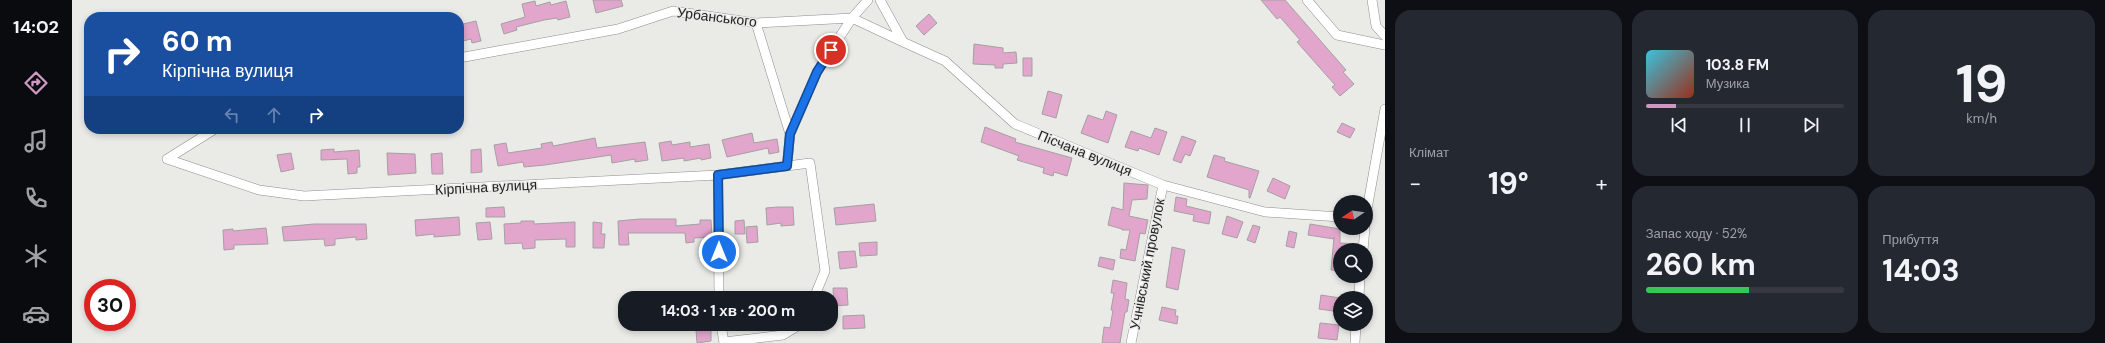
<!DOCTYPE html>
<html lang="uk">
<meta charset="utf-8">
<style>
body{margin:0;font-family:"DM Sans",sans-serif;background:#242831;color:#f1f3f6;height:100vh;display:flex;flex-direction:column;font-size:15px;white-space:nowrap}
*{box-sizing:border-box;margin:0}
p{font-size:13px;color:#9ea1a6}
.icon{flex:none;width:22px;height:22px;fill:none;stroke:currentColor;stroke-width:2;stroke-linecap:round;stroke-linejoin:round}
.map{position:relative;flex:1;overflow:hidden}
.panel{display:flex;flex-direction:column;gap:10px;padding:10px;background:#0d0f14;width:720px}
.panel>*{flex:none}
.top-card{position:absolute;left:12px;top:12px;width:380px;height:122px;border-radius:16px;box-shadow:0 2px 6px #0003;background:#1a4fa0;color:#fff;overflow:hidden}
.needle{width:26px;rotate:257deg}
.buttons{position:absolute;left:1261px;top:195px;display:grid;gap:8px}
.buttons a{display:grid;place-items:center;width:40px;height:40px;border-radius:50%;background:#171b24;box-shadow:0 2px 6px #0003;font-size:20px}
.speed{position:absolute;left:12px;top:279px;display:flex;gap:8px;font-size:20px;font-weight:700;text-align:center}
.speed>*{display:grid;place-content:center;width:52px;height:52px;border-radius:50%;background:#171b24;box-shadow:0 2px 6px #0003;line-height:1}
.speed .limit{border:6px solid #d22;background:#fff;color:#111}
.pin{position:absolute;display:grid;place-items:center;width:34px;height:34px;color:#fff;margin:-17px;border:2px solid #fff;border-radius:50%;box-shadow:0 1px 4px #0007}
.me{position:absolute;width:44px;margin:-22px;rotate:0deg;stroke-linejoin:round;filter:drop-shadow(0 0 3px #0008)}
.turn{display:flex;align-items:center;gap:14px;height:84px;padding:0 12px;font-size:18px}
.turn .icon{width:52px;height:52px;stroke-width:2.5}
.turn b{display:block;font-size:28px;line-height:34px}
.lanes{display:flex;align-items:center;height:38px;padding:0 12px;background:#0003;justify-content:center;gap:20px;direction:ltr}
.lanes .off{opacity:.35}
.big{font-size:30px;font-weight:700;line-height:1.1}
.panel .card{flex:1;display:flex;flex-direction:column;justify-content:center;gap:6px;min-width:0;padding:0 14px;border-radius:16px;background:#242831}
.panel .dial{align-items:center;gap:0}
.dial b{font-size:52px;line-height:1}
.song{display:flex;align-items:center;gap:12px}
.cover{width:48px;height:48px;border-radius:6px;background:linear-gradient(135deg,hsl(190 70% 55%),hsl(10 70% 35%))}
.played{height:4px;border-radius:2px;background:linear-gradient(90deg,#cd98c1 15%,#363941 15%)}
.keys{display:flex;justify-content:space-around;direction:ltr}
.heat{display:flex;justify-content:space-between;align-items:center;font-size:22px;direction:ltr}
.charge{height:6px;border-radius:3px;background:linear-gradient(90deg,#34c759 52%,#363941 0)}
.panel .tiles{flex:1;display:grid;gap:10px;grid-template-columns:repeat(3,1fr)}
.card:first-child{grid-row:span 2}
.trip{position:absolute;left:546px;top:291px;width:220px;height:40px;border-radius:16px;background:#171b24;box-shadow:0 2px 6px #0003;font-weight:700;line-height:40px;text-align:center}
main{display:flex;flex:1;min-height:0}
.dock{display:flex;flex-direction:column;width:72px;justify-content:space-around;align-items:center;background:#090b0e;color:#9ea1a6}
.dock .icon{width:28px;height:28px}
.dock .current{color:#cd98c1}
.dock b{font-size:18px;color:#f1f3f6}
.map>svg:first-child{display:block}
.building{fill:#e2a5cb;stroke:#a4a1a2}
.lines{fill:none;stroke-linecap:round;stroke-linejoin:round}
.street-casing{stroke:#8e8e8b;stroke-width:10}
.street{stroke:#fff;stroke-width:9}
.route-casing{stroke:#114b97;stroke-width:10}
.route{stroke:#1a73e8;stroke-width:7}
.labels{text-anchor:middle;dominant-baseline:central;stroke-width:3;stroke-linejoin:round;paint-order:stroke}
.street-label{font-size:14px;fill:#242423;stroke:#eaeae7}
</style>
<main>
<nav class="dock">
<b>14:02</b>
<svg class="icon current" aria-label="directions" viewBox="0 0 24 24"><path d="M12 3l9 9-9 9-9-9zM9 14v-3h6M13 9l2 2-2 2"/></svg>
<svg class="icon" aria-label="music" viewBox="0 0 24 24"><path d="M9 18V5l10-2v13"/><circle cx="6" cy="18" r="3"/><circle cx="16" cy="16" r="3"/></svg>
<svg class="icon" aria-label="phone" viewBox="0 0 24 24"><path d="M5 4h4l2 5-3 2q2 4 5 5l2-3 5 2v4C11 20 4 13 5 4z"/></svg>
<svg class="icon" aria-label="climate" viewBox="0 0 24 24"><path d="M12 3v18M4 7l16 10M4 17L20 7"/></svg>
<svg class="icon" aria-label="car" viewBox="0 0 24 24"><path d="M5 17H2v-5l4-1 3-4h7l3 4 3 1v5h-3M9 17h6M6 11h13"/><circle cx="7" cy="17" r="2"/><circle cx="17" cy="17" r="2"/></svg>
</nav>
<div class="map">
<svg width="1313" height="343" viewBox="0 0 1313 343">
<rect width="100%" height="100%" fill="#eaeae7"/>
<path class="building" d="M521 0H549L551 6 524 13Z
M1189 0H1213L1274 70 1271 72 1282 84 1268 96 1260 87 1263 85 1225 42 1228 40 1208 17 1205 19Z
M463 1 464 6 478 2 479 5 494 1 498 17 486 20 485 18 472 20 444 27 445 30 432 34 429 24 453 17 450 4Z
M857 14 865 23 852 35 844 26Z
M404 21 409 41 400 43 399 39 387 42V25Z
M902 44 931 48V53L944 52 945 63 931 64V68H923V65L901 64Z
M951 58H960V76H951Z
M976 91 990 95 984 118 970 114Z
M1034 111 1045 115 1036 143 1009 133 1016 115 1031 120Z
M1270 123 1283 129 1278 138 1265 132Z
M913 127 944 139 943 142 1000 158 995 176 982 172 981 176 971 173 972 168 945 160 947 156 909 142Z
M1083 128 1095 132 1087 155 1067 148 1066 151 1053 147 1059 131 1079 138Z
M680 133 682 143 705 139 707 152 697 154 696 148 655 157 650 140Z
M1110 136 1124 141 1118 156 1113 154 1109 163 1101 160Z
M523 138 525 148 573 142 576 160 563 162V159L540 163 539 155 473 165 452 167 451 162 426 166 422 145 434 143 436 153 470 148 469 144 480 142 481 146Z
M599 141 600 145 618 142V147L637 144 639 158 629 160V158L612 161V158L590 161 587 143Z
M262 149V152L287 150 288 167H285V173L276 174 275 159 249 160V150Z
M409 149 410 172 399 173V150Z
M219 153 222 169 209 172 205 155Z
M315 153 343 154 344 173 316 175Z
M370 153 371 174H360L359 154Z
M1142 155 1153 158 1152 161 1187 171 1178 198H1177V190L1135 177Z
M1201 178 1218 186 1213 199 1195 191Z
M1052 183 1076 185 1075 199 1060 200 1057 216 1076 220 1073 234 1068 233 1063 261 1048 258 1049 249 1054 250 1058 230H1050V229L1036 225 1040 207 1051 210Z
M1104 197 1115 199 1114 206 1139 212 1137 224 1121 221 1122 215 1102 211Z
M802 204 804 221 764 225 762 208Z
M432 207 433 217H414V208Z
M706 207H721L722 225 709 226V223L695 225 694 208Z
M1155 216 1171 222 1165 238 1150 234Z
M387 217 388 235 362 237V234L344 236 343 220Z
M568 219H604V226L628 224V220H639L640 237 622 238V242L614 243 613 233H556L557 245H547L546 221Z
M672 220 673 234H663V221Z
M449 221H462V224L503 222V247H494V239L463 240V248L451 249 450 243 433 244 432 224 449 223Z
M418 222 420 239 406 240 404 223Z
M521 222 530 223 529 234H533L532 248H521Z
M242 224H294L295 239 284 240V237L263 239V245L253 246 252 239 212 241 210 227Z
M1238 224 1268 229V243L1286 244 1285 250H1268V271L1259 270 1262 237V239L1236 235Z
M1181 225 1188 227 1183 243 1175 240Z
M685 226 686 242 675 243 674 227Z
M194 228 196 244 162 245V249L152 250 151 230 161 229V231Z
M1217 231 1225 233 1222 248 1214 246Z
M805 242V255L788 256 787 243Z
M1100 247 1113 250 1106 290 1094 287Z
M783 251 785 267 768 269 766 252Z
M1028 257 1043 260 1041 270 1026 266Z
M1041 280 1055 283 1053 299 1057 300 1055 312H1053L1048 343H1030L1032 327 1038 328 1041 310H1039L1042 293H1039Z
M761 288H775L776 305 762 306Z
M1249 295 1268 298V312L1247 309Z
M1090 307 1104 310 1103 316H1106L1105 324 1087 320Z
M792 315 793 328 771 329V316Z
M1248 323 1267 325 1265 340 1246 338Z
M624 330H639V341L625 343Z"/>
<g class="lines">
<defs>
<path id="street" d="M808 0 831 42 873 61 943 124 1091 185 1193 212 1268 217
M1235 0 1265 35 1313 45
M1300 0 1304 26 1313 36
M684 23 718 134 715 166
M387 58 546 29 601 11 684 23 780 18 831 42
M718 134 745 72 780 18 796 0
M95 159 187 190 232 196 646 175 738 163 753 271 742 298
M95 159 143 129
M646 175 647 298
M1294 215 1313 109
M1291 250 1293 228
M1287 298 1288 276
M649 324 652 343
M652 342 711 335 729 324
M1059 343 1091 185
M1283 343 1284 324"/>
</defs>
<use href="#street" class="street-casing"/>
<use href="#street" class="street"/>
</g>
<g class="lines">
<defs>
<path id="route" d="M647 252 646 175 715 166 718 134 745 72 759 50"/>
</defs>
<use href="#route" class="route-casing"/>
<use href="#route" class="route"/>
</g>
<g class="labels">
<g class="street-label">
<text transform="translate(645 17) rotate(7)">Урбанського</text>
<text transform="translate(1013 153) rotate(22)">Пiсчана вулиця</text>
<text transform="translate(414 187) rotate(-3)">Кiрпiчна вулиця</text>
<text transform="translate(1075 264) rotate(-79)">Учнівський провулок</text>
</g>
</g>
</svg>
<div class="buttons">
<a><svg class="needle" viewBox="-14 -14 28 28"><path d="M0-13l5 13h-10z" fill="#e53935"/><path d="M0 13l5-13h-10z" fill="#9ea1a6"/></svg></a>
<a><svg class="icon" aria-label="search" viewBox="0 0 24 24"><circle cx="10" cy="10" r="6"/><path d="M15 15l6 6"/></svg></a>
<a><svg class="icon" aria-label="layers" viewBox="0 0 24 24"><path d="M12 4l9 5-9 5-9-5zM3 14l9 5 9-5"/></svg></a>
</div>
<div class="speed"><div class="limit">30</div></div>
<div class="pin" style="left:759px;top:50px;background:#d93025"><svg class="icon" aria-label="arrive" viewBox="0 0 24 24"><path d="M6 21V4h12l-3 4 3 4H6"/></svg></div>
<svg class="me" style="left:647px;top:252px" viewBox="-20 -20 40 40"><circle r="17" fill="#1a73e8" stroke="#fff" stroke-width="3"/><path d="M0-11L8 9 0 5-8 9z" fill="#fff"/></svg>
<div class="trip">14:03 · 1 хв · 200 m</div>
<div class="top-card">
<div class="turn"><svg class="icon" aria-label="right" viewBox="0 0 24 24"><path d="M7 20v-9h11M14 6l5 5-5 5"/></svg><div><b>60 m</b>Кiрпiчна вулиця</div></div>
<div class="lanes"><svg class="icon off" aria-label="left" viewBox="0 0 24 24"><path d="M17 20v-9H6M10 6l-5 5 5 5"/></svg><svg class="icon off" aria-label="ahead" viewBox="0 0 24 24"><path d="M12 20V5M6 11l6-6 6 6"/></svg><svg class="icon" aria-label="right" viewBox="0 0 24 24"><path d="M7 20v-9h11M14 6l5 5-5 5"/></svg></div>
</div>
</div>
<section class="panel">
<div class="tiles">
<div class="card"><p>Клімат</p>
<div class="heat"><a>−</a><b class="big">19°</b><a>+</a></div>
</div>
<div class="card">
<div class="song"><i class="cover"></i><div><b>103.8 FM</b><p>Музика</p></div></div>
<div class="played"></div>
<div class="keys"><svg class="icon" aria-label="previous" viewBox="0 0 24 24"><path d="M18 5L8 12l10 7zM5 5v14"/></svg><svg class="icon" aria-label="pause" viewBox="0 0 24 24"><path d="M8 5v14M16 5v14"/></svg><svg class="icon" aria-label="next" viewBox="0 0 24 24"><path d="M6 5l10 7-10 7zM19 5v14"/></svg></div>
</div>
<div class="card dial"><b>19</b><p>km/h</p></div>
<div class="card"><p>Запас ходу · 52%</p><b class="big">260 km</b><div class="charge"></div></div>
<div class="card"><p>Прибуття</p><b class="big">14:03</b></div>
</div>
</section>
</main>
